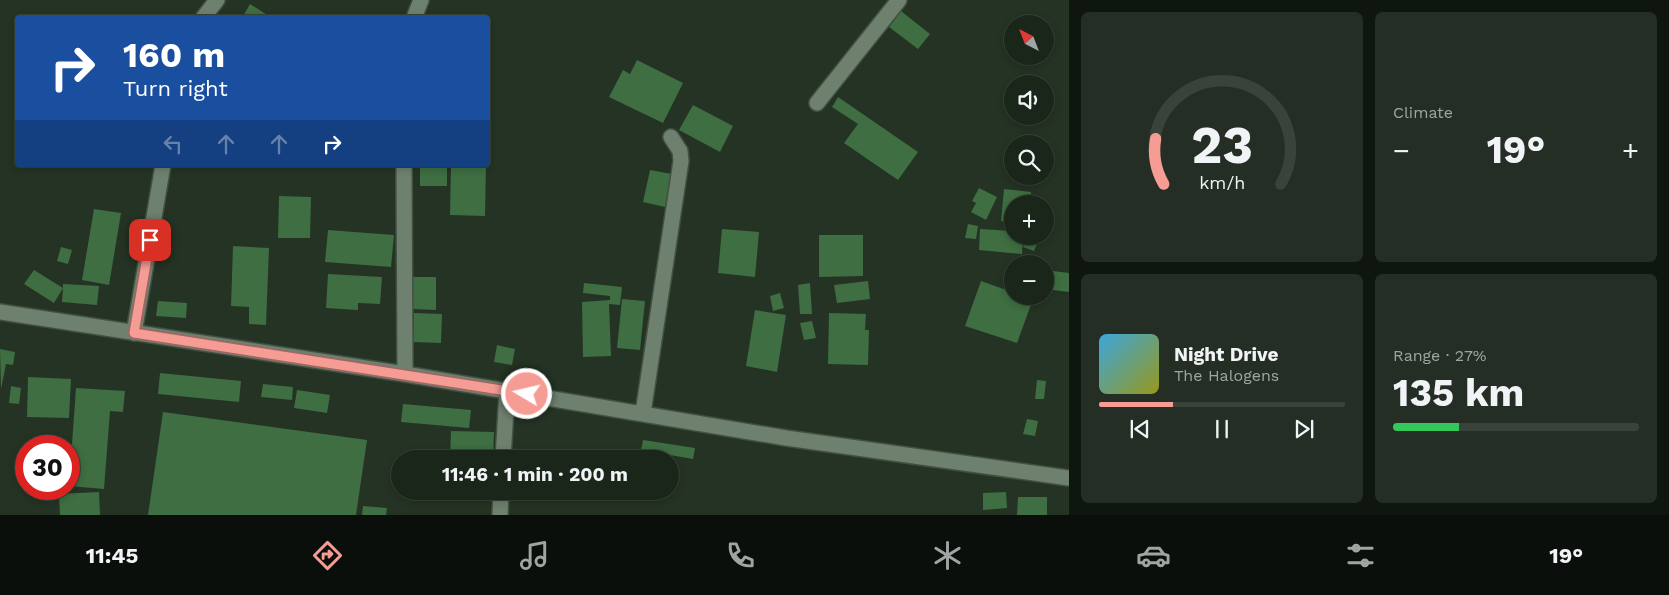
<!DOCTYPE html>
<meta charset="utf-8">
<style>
body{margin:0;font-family:"Work Sans",sans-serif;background:#242e24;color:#f1f3f6;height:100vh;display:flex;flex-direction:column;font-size:19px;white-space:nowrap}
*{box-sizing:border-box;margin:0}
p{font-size:16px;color:#a0a5a3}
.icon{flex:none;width:28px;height:28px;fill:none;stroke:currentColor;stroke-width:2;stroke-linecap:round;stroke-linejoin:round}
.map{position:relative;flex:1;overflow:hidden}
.side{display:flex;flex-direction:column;gap:12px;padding:12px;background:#0f150f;width:600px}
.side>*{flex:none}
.top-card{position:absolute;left:15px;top:15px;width:475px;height:152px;border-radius:5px;box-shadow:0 2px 8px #0003,0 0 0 1px #39433a;background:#1a4fa0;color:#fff;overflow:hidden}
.needle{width:32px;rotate:318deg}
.buttons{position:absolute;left:1004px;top:15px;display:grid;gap:10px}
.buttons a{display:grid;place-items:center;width:50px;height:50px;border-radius:50%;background:#1b261b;box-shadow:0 2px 8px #0003,0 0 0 1px #39433a;font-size:25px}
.speed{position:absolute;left:15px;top:435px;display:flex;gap:10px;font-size:25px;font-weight:700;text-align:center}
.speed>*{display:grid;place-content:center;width:65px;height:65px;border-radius:50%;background:#1b261b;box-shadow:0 2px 8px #0003,0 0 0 1px #39433a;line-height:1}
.speed .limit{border:8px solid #d22;background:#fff;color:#111}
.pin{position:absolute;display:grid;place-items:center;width:42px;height:42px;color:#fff;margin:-21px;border-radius:10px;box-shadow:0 2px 8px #0006}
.me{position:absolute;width:55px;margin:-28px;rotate:279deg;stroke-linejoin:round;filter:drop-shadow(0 0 4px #0008)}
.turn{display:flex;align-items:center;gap:18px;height:105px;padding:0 25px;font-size:22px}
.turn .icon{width:65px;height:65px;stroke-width:2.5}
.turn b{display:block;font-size:35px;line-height:42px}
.lanes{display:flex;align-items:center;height:48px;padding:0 25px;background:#0003;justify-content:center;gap:25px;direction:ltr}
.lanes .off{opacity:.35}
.big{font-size:38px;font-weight:700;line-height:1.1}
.side .card{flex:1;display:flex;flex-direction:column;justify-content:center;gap:8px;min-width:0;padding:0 18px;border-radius:8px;background:#242e24}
.side .dial{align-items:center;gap:0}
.dial svg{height:130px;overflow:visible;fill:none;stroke:#39433a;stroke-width:7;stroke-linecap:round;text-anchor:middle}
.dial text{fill:#f1f3f6;stroke:none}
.song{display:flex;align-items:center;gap:15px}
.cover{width:60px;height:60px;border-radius:8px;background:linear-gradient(135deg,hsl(200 70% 55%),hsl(60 70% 35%))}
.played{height:5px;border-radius:2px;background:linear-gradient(90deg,#f59c95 30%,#39433a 30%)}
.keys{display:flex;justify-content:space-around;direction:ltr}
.heat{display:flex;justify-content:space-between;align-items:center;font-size:28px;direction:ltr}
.charge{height:8px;border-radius:4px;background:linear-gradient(90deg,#34c759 27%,#39433a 0)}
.side .tiles{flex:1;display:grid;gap:12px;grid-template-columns:repeat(2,1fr)}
.trip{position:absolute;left:391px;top:450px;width:288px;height:50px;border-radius:25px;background:#1b261b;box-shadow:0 2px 8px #0003,0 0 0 1px #39433a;font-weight:700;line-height:50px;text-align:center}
.tab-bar{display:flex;height:80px;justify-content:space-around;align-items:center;background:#0b0f0b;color:#a0a5a3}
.tab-bar .icon{width:35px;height:35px}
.tab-bar .current{color:#f59c95}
.tab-bar b{font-size:22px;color:#f1f3f6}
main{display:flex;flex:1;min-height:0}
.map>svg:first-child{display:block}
.building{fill:#3e6e41}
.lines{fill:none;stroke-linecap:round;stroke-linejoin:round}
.minor-casing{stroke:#425043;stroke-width:18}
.minor{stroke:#6e806e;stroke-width:15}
.route-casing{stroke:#9f6561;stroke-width:12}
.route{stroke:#f59c95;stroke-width:9}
</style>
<main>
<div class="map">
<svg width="1069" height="515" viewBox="0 0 1069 515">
<rect width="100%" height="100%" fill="#243324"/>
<path class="building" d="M250 4 269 16 268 18H242Z
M901 11 930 34 918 49 889 27Z
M637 60 683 83 663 123 609 97 623 70 630 74Z
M838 97 918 152 898 180 844 143 858 124 832 107Z
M693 105 733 126 720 152 679 130Z
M420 165H447V186H420Z
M451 165H486L485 216 450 215Z
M650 170 672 174 665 207 643 202Z
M979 188 997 197 986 220 971 212 976 203 972 201Z
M1004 189 1031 192 1030 204H1012V222L1001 221Z
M279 196 311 197 310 238H278Z
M94 209 121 213 109 285 82 280Z
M968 224 978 226 976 239 965 238Z
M722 229 759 232 755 277 718 273Z
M980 229 1012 231V236H1023L1022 254 979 250Z
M328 230 394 235 391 267 325 262Z
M819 235H863V276L819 277Z
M1028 236H1040L1034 251 1023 247Z
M233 246 269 248 266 325 249 324V307L231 306Z
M61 247 72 250 68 264 57 261Z
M34 270 63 288V284L99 286 97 305 62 302 63 288 54 303 24 284Z
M1045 270 1069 273V292L1045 289Z
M328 274 382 277 380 304 358 303V310L326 308Z
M413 277H436V310L412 309Z
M868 281 870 299 837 303 834 285Z
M981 281 1012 292V296H1025L1033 299 1017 343 965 326Z
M584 283 622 287 620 305 609 304 611 356 583 357 582 302 610 300V296L583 293Z
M810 283 812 314H800L798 285Z
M780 293 784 308 773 311 770 296Z
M622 299 645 301 640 350 617 348Z
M158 301 187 303 186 318 156 316Z
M755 310 786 315 777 372 746 366Z
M414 313 442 314 441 343 413 342Z
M829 313 866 314 865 330H869L868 365 828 364Z
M812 321 816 338 804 340 800 323Z
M497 345 515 349 512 365 494 362Z
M0 349 15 352 13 365 6 364 1 389Z
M160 373 241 381 239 402 158 394Z
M28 377 71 379 69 418 27 417Z
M1037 380 1046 381 1044 399H1035Z
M263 384 293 387 292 400 261 397Z
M11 386 21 388 19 404 9 403Z
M76 388 125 391 123 412 110 411 104 489 69 486Z
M297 390 330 395 327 413 294 408Z
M403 404 471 410 469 428 401 422Z
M163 412 367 440 356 515H148Z
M1027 419 1038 421 1035 436 1023 434Z
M451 431 494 432 493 459H450Z
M643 440 695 448 693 459 641 450Z
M99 492 100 515H60L59 494Z
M1006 492 1007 508 983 510V493Z
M1018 497H1047V515H1017Z
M363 506 387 508 386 515H362Z"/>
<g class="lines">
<defs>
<path id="minor" d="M203 18 217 0
M414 18 421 0
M817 103 899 0
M404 165 405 374
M0 312 405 374 786 438 1069 478
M134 333 163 165
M643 413 681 161 680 151 671 137
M503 459 507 391
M500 515 501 491"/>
</defs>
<use href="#minor" class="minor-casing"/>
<use href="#minor" class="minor"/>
</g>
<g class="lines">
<defs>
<path id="route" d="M150 240 134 333 527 394"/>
</defs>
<use href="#route" class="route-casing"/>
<use href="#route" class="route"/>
</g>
</svg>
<div class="buttons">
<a><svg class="needle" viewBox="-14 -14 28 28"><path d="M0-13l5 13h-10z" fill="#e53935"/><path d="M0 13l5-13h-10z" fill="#a0a5a3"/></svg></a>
<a><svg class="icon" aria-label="sound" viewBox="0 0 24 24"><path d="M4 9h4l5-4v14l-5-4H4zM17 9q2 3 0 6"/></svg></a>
<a><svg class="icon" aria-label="search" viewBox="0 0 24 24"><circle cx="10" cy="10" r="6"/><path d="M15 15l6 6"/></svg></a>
<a>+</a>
<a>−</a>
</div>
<div class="speed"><div class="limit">30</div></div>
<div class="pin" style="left:150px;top:240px;background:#d93025"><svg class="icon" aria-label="arrive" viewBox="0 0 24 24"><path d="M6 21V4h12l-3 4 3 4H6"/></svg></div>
<svg class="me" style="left:527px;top:394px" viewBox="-20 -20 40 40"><circle r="17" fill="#f59c95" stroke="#fff" stroke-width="3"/><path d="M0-11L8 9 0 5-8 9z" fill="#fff"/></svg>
<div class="trip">11:46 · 1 min · 200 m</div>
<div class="top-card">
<div class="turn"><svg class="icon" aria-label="right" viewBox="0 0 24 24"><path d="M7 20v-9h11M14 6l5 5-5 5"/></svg><div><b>160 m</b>Turn right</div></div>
<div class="lanes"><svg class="icon off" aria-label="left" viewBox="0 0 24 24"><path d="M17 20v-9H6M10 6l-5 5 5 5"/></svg><svg class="icon off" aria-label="ahead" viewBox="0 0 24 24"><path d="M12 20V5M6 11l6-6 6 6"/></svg><svg class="icon off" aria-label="ahead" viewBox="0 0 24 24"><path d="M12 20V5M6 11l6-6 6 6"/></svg><svg class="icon" aria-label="right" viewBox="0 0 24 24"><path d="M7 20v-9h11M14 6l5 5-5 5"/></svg></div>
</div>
</div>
<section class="side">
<div class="tiles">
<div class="card dial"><svg viewBox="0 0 100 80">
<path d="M14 69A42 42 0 1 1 86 69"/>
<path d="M14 69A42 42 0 0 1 9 41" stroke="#f59c95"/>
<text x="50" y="56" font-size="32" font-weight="700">23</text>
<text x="50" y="72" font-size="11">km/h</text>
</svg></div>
<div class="card"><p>Climate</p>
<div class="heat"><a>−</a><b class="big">19°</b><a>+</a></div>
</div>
<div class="card">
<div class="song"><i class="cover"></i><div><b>Night Drive</b><p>The Halogens</p></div></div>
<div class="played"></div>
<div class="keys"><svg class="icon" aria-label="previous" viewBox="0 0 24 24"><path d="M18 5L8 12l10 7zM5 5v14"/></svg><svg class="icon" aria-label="pause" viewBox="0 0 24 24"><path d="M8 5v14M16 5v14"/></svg><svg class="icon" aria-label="next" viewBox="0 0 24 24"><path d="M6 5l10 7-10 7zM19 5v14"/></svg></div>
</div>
<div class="card"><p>Range · 27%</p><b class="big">135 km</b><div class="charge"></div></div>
</div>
</section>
</main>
<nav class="tab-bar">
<b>11:45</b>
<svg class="icon current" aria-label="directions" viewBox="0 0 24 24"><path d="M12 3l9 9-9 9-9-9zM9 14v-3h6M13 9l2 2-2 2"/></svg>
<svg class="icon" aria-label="music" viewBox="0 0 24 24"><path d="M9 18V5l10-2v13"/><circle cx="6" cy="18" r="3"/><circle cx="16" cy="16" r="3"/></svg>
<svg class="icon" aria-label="phone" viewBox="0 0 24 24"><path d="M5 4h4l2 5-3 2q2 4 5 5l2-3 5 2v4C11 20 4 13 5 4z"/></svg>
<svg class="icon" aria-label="climate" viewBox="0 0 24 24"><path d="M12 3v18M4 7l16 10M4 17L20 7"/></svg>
<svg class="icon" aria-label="car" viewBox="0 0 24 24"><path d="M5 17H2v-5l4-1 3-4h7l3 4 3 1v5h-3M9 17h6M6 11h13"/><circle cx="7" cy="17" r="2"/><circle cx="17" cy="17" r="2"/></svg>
<svg class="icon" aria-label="filters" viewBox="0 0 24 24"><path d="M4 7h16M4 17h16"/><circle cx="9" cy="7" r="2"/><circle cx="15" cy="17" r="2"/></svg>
<b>19°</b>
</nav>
